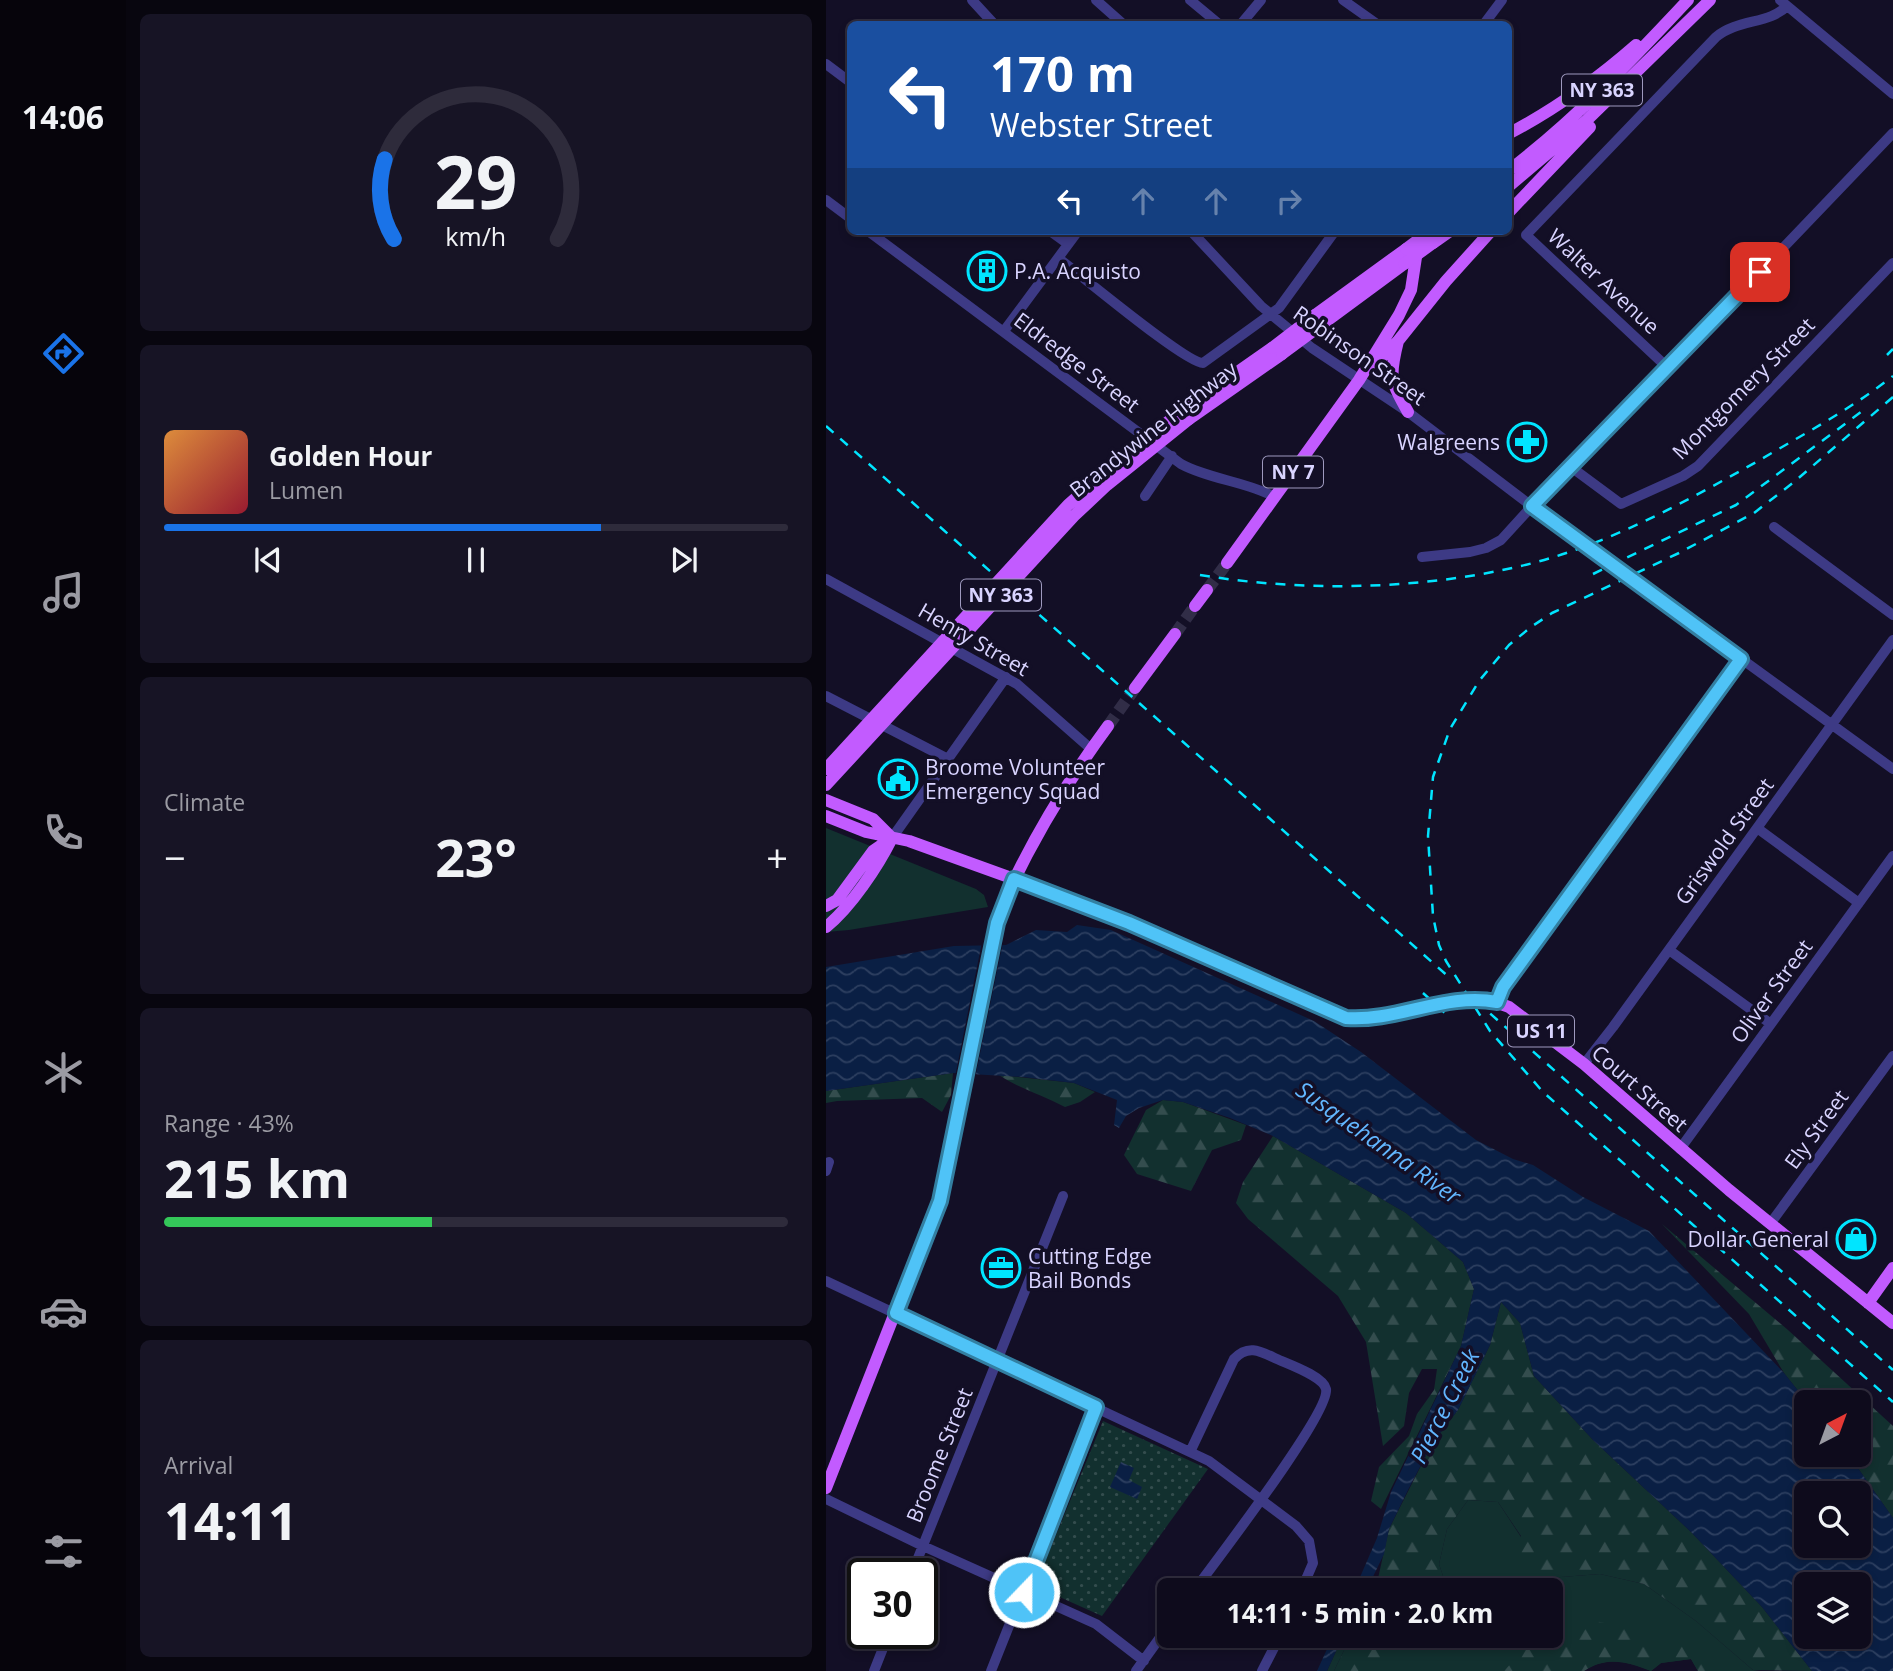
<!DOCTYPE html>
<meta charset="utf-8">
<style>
body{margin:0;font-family:"Open Sans",sans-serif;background:#171425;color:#f1f3f6;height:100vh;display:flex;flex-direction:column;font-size:26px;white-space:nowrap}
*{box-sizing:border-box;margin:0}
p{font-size:23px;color:#9b9ba3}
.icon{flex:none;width:38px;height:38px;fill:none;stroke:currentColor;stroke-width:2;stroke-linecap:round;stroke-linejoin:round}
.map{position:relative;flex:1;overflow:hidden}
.sheet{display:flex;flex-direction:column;gap:14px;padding:14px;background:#08060f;width:700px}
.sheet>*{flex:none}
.guide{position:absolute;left:21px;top:21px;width:665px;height:214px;border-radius:10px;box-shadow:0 4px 10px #0003,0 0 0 2px #2e2b3b;background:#1a4fa0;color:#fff;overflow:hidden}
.needle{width:46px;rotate:41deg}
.tools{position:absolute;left:968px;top:1390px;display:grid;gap:14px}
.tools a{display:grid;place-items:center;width:77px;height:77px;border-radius:10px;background:#0e0b1c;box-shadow:0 4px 10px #0003,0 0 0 2px #2e2b3b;font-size:35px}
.speed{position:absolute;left:21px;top:1558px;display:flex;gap:14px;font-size:35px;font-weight:700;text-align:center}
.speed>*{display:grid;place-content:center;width:91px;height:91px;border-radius:50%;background:#0e0b1c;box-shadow:0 4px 10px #0003,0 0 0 2px #2e2b3b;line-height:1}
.speed .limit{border:4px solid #111;border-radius:10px;background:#fff;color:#111}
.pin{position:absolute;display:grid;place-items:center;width:60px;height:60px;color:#fff;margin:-30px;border-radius:14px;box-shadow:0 4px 10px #0006}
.me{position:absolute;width:77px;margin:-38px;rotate:22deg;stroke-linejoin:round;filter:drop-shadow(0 0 5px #0008)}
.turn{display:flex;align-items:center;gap:24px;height:147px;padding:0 28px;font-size:32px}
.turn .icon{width:91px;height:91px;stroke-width:2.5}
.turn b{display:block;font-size:49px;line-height:60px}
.lanes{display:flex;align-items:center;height:66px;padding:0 28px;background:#0003;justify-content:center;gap:35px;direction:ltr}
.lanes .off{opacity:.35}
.big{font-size:52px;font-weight:700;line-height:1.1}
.sheet .widget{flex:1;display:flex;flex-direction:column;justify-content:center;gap:10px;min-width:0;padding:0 24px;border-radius:10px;background:#171425}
.sheet .dial{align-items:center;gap:0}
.dial svg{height:182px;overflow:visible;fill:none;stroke:#2e2b3b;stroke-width:7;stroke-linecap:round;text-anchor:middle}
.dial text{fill:#f1f3f6;stroke:none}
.song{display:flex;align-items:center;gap:21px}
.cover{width:84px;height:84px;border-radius:10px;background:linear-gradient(135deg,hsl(30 70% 55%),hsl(350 70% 35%))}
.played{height:7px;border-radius:4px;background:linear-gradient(90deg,#1a73e8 70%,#2e2b3b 70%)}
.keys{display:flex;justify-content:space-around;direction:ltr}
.heat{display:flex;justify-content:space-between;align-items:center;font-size:38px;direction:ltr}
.charge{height:10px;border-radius:5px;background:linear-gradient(90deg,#34c759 43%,#2e2b3b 0)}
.trip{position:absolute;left:331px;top:1578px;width:406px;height:70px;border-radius:10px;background:#0e0b1c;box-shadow:0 4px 10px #0003,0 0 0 2px #2e2b3b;font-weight:700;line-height:70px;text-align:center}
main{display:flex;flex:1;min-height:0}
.menu{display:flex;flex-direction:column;width:126px;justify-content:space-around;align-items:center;background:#06040b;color:#9b9ba3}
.menu .icon{width:49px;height:49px}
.menu .selected{color:#1a73e8}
.menu b{font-size:32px;color:#f1f3f6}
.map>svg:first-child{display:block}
.grass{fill:#12302f}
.forest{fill:url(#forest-firs)}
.park{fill:url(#park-dots)}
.water{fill:url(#water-waves);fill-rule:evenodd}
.pier{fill:#130f26}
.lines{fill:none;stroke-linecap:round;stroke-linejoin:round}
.major-tunnel{stroke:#312d47;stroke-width:12;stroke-dasharray:12 6;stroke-linecap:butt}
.minor{stroke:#3d3a85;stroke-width:10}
.major{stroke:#c25bff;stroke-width:12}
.rail{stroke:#00e5ff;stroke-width:2.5;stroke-dasharray:10 9;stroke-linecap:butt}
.major-bridge{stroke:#c25bff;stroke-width:12}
.route-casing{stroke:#337fa1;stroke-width:18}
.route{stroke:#4fc3f7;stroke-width:12}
.labels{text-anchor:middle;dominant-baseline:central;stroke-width:7;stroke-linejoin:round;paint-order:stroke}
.shield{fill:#130f26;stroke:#9e99be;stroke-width:2}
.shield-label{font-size:19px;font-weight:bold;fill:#d9d4ff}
.poi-label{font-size:21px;fill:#d9d4ff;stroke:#130f26;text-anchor:start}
.street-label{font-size:21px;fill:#d9d4ff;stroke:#130f26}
.water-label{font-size:23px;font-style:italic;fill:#62b6ff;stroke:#130f26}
</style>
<main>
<nav class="menu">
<b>14:06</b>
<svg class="icon selected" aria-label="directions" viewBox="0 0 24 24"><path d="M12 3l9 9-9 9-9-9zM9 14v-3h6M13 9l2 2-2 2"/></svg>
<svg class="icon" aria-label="music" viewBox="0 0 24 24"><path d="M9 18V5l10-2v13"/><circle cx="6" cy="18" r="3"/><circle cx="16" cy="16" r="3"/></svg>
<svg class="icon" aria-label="phone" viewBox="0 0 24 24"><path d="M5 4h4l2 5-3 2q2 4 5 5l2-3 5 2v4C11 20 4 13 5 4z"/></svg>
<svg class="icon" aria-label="climate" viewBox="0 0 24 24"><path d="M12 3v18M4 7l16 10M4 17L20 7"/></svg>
<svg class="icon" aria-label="car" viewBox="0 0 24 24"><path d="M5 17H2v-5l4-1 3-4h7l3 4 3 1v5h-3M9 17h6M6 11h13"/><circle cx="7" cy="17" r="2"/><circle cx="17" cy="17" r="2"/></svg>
<svg class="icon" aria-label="filters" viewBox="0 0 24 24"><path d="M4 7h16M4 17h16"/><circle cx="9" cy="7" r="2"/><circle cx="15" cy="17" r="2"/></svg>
</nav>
<section class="sheet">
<div class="widget dial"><svg viewBox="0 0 100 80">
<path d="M14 69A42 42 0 1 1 86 69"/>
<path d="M14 69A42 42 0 0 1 10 34" stroke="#1a73e8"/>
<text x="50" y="56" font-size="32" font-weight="700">29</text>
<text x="50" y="72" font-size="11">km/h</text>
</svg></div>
<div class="widget">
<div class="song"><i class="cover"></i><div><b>Golden Hour</b><p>Lumen</p></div></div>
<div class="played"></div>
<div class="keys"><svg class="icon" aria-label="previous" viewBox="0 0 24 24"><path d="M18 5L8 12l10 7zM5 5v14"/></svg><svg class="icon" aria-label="pause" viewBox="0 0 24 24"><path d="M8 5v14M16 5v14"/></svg><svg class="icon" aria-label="next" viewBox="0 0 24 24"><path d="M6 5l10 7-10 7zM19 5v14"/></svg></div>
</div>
<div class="widget"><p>Climate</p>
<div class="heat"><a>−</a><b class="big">23°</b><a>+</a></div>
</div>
<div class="widget"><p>Range · 43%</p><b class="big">215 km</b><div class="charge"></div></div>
<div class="widget"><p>Arrival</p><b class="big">14:11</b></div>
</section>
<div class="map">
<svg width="1067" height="1671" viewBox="0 0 1067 1671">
<defs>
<pattern id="forest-firs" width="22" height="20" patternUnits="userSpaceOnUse" patternTransform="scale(1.75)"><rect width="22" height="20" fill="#12302f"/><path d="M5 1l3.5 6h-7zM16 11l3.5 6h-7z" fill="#344d4e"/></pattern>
<pattern id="park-dots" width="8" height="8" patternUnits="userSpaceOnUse" patternTransform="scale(1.75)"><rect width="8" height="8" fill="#12302f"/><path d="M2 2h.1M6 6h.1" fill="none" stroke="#344d4e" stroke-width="1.8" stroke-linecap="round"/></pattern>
<pattern id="water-waves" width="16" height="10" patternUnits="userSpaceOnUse" patternTransform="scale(1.75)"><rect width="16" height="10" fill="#0a1f44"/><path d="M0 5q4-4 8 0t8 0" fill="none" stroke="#2d3f60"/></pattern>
</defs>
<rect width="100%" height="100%" fill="#130f26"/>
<path class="grass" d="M0 828 150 889 158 895 162 907 23 930 0 932Z
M642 1500 672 1502 722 1578 774 1574 818 1584 870 1621 927 1670 935 1671H872L865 1659 835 1663 825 1671C802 1662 781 1656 758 1671H560L559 1644 570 1636H724V1591H622L613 1564 621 1529Z
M517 1636H525L508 1671H501Z"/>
<path class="forest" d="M127 1073 125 1095 116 1112 96 1098 11 1101 0 1103V1091Z
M173 1075 248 1083 269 1092 254 1102 239 1107C217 1095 194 1089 173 1075Z
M337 1100 357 1102 420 1125 415 1140 386 1150 365 1191 311 1174 298 1155 320 1110Z
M447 1136 580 1213 637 1262 648 1289 635 1346 555 1509 545 1501 553 1467 583 1436 591 1414 608 1390 611 1369H596L583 1393 578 1426 557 1446 540 1342 512 1296 422 1219 410 1203 417 1182Z
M836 1224 962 1330 1067 1426V1518L1022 1454H1032V1402H981L958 1373 923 1314Z
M675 1302 694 1323 708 1376 767 1440 865 1532 936 1607 986 1671 927 1670 870 1621 818 1584 774 1574 722 1578 693 1565 695 1536 672 1502 642 1500 621 1529 613 1564 622 1591H547L551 1583 563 1529 607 1442 632 1410 664 1345Z
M764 1620 818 1631 821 1648 832 1651 849 1640 875 1652 887 1671H872L865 1659 835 1663 825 1671C802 1662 781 1655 758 1671H678C690 1659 706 1636 724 1636L725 1632 737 1625Z
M525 1636H570L560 1644V1671H508Z"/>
<path class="park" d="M277 1421 382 1469 276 1616 209 1586Z"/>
<path class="water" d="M251 925 285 930 488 1021 535 1052 650 1140 687 1159 707 1165 757 1197 823 1231 958 1373 981 1402 980 1454H1022L1067 1518V1671H986L936 1607 865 1532 767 1440 708 1376 694 1323 675 1302 664 1345 632 1410 607 1442 583 1488 563 1529 558 1554 540 1591H528L551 1538 565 1492 635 1346 648 1289 637 1262 580 1213 447 1136 404 1118 357 1102 337 1100 313 1108 300 1116 293 1128 288 1125 291 1100 248 1083 197 1077 127 1073 0 1091V967L128 946 180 945 210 930 241 932ZM980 1493H1032V1545H980ZM980 1584H1032V1636H980Z
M295 1462 308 1468 303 1480 316 1487 311 1499 284 1487Z
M507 1636H517L501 1671H491Z"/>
<path class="pier" d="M156 942H177L149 1078 129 1077Z"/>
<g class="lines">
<path class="major-tunnel" d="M381 590 401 563
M349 634 369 606
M282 726 309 688"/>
<path class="minor" d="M146 0 168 24
M270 0 297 24
M364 0 393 24
M517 0 551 24
M954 0 1067 94
M415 24 435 0
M658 24 676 0
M0 64 24 82
M0 200 24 218
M42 231 355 464C385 480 419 481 449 497
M224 231 242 244
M365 231 435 306 486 348 582 412 716 514 1067 769
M232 258C254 274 359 363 377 363L453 308 509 231
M178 331 252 231
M842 368 700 235 890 37C911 19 944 24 961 6
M745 467 795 504 857 476 872 466 1067 263
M319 496 346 456
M948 527 1067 615
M596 557 644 552 660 548 675 540 717 494 842 368 1067 133
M0 579 191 684 265 749
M0 696 122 759
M931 828 1033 903
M66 838 180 677
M843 950 945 1024
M671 1002 677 987 915 659
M758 1064 787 1027 1067 640
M854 1149 1067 856
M0 1171 3 1162
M944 1224 1067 1056
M0 1281 383 1461 470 1526 483 1541 487 1563 475 1591
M364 1452 408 1359C422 1344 434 1351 451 1359 462 1364 497 1376 500 1389 505 1412 388 1563 368 1591
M0 1499 97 1546 270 1624 318 1661
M86 1573 237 1196
M48 1671 63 1633
M165 1671 270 1407
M310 1671 343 1625
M436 1671 454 1636"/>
<path class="major" d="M682 134C730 109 770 80 810 45
M682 171C749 120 805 61 862 0
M682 187 761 120 884 0
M682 213 764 127
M607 243 624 231
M489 315 580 249
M498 323 578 264
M572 341C563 377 564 380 582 412
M548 365 572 341 620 281 665 231
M356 411 446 348
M363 419 456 354
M401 563 533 380 573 315 585 290 594 231
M369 606 381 590
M309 688 349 634
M0 800 47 819 66 838
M0 816 40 832 83 841 216 889 303 923 520 1018C575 1022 630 984 683 1007L758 1064 903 1190 1067 1323
M0 906 11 900 47 851 63 840
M0 927C25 907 52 866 66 838
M1042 1303 1067 1268
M0 1488 113 1201 175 908C204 843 240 783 282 726"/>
<path class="rail" d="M1061 355 1067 349
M1067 397 968 482 928 513 853 553 726 613 705 627 683 645 653 681 624 729 607 777 602 836 607 916 613 945 620 961 664 1031 717 1092 1067 1402
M0 426 624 978
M767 574 910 505 1039 409
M374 575C478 592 592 590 695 566 780 546 857 503 932 461 978 434 1025 409 1067 376
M597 993 619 1013
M650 1001 1067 1370"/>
<path class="major-bridge" d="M580 249 604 231
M578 264 607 243
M446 348 489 315
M456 354 498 323
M0 769 242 505 295 458 356 411
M0 785 248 516 281 485 363 419"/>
</g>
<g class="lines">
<defs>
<path id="route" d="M198 1592 270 1407 70 1313 114 1201 171 923 188 879 303 923 520 1018C571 1022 620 992 671 1002L677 987 915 659 706 506 934 272"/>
</defs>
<use href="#route" class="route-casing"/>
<use href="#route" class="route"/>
</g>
<defs>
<symbol id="building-ring" viewBox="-11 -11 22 22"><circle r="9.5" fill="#130f26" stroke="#00e5ff" stroke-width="1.5"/><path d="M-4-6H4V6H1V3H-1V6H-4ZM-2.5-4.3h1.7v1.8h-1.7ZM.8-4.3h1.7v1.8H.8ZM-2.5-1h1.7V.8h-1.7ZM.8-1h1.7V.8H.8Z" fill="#00e5ff"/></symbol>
<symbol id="pharmacy-ring" viewBox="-11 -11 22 22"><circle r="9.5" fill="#130f26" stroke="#00e5ff" stroke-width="1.5"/><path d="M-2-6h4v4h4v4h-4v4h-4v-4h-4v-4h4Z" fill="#00e5ff"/></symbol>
<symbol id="civic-ring" viewBox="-11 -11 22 22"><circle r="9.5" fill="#130f26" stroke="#00e5ff" stroke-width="1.5"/><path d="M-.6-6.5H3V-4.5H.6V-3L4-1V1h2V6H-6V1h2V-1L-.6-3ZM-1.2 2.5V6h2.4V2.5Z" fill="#00e5ff"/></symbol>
<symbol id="shop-ring" viewBox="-11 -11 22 22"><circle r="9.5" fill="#130f26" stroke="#00e5ff" stroke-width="1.5"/><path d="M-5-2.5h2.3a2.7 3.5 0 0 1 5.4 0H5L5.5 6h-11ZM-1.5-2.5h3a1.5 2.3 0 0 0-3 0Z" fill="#00e5ff"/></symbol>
<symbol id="office-ring" viewBox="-11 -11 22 22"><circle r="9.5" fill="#130f26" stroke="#00e5ff" stroke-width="1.5"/><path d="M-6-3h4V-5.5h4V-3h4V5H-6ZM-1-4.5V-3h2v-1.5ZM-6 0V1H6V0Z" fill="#00e5ff"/></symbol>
</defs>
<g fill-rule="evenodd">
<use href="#building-ring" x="139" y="249" width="44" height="44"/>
<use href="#pharmacy-ring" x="679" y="420" width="44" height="44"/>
<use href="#civic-ring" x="50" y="757" width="44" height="44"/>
<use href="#shop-ring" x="1008" y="1217" width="44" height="44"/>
<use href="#office-ring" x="153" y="1246" width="44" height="44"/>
</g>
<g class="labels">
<g class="shield">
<rect x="736" y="74.5" width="80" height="31" rx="5"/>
<rect x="437" y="456.5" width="60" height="31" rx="5"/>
<rect x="135" y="579.5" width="80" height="31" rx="5"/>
<rect x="682" y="1015.5" width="66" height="31" rx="5"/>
</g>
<g class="shield-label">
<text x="776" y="90">NY 363</text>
<text x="467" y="472">NY 7</text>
<text x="175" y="595">NY 363</text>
<text x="715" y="1031">US 11</text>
</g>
<g class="poi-label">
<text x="188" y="271">P.A. Acquisto</text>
<text x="674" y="442" text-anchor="end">Walgreens</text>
<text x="99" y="767">Broome Volunteer<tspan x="99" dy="24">Emergency Squad</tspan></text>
<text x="1003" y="1239" text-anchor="end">Dollar General</text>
<text x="202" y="1256">Cutting Edge<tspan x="202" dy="24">Bail Bonds</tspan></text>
</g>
<g class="street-label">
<text transform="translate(778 281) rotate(43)">Walter Avenue</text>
<text transform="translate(534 355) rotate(35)">Robinson Street</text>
<text transform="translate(251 362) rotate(37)">Eldredge Street</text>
<text transform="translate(917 388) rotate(-45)">Montgomery Street</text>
<text transform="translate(327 429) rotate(-38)">Brandywine Highway</text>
<text transform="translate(148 639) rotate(30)">Henry Street</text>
<text transform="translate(898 841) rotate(-54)">Griswold Street</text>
<text transform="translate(945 991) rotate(-54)">Oliver Street</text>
<text transform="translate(814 1088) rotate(41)">Court Street</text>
<text transform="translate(990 1129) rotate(-54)">Ely Street</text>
<text transform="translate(113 1455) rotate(-68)">Broome Street</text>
</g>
<g class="water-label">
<text transform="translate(553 1142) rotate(35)">Susquehanna River</text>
<text transform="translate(618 1406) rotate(-63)">Pierce Creek</text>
</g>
</g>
</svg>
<div class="tools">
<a><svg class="needle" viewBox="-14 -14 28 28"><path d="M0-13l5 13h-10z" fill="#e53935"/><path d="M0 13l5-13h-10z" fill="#9b9ba3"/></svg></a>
<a><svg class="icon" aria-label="search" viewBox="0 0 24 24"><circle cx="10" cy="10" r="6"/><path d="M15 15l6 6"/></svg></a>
<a><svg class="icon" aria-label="layers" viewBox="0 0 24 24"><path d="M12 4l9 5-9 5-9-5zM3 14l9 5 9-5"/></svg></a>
</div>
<div class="speed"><div class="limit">30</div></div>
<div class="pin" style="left:934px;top:272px;background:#d93025"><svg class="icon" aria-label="arrive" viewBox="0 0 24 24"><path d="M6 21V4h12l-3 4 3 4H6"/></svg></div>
<svg class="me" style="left:198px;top:1592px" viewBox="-20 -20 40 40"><circle r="17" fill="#4fc3f7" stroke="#fff" stroke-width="3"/><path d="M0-11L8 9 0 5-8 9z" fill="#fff"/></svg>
<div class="trip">14:11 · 5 min · 2.0 km</div>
<div class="guide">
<div class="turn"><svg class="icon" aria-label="left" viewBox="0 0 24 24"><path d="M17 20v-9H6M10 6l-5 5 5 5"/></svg><div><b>170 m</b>Webster Street</div></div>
<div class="lanes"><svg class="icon" aria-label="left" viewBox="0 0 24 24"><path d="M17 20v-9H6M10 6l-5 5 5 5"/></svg><svg class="icon off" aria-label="ahead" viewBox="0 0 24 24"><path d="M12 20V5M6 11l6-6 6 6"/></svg><svg class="icon off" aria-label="ahead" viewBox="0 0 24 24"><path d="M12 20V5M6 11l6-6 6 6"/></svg><svg class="icon off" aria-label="right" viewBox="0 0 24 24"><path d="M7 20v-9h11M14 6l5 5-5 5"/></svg></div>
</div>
</div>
</main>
